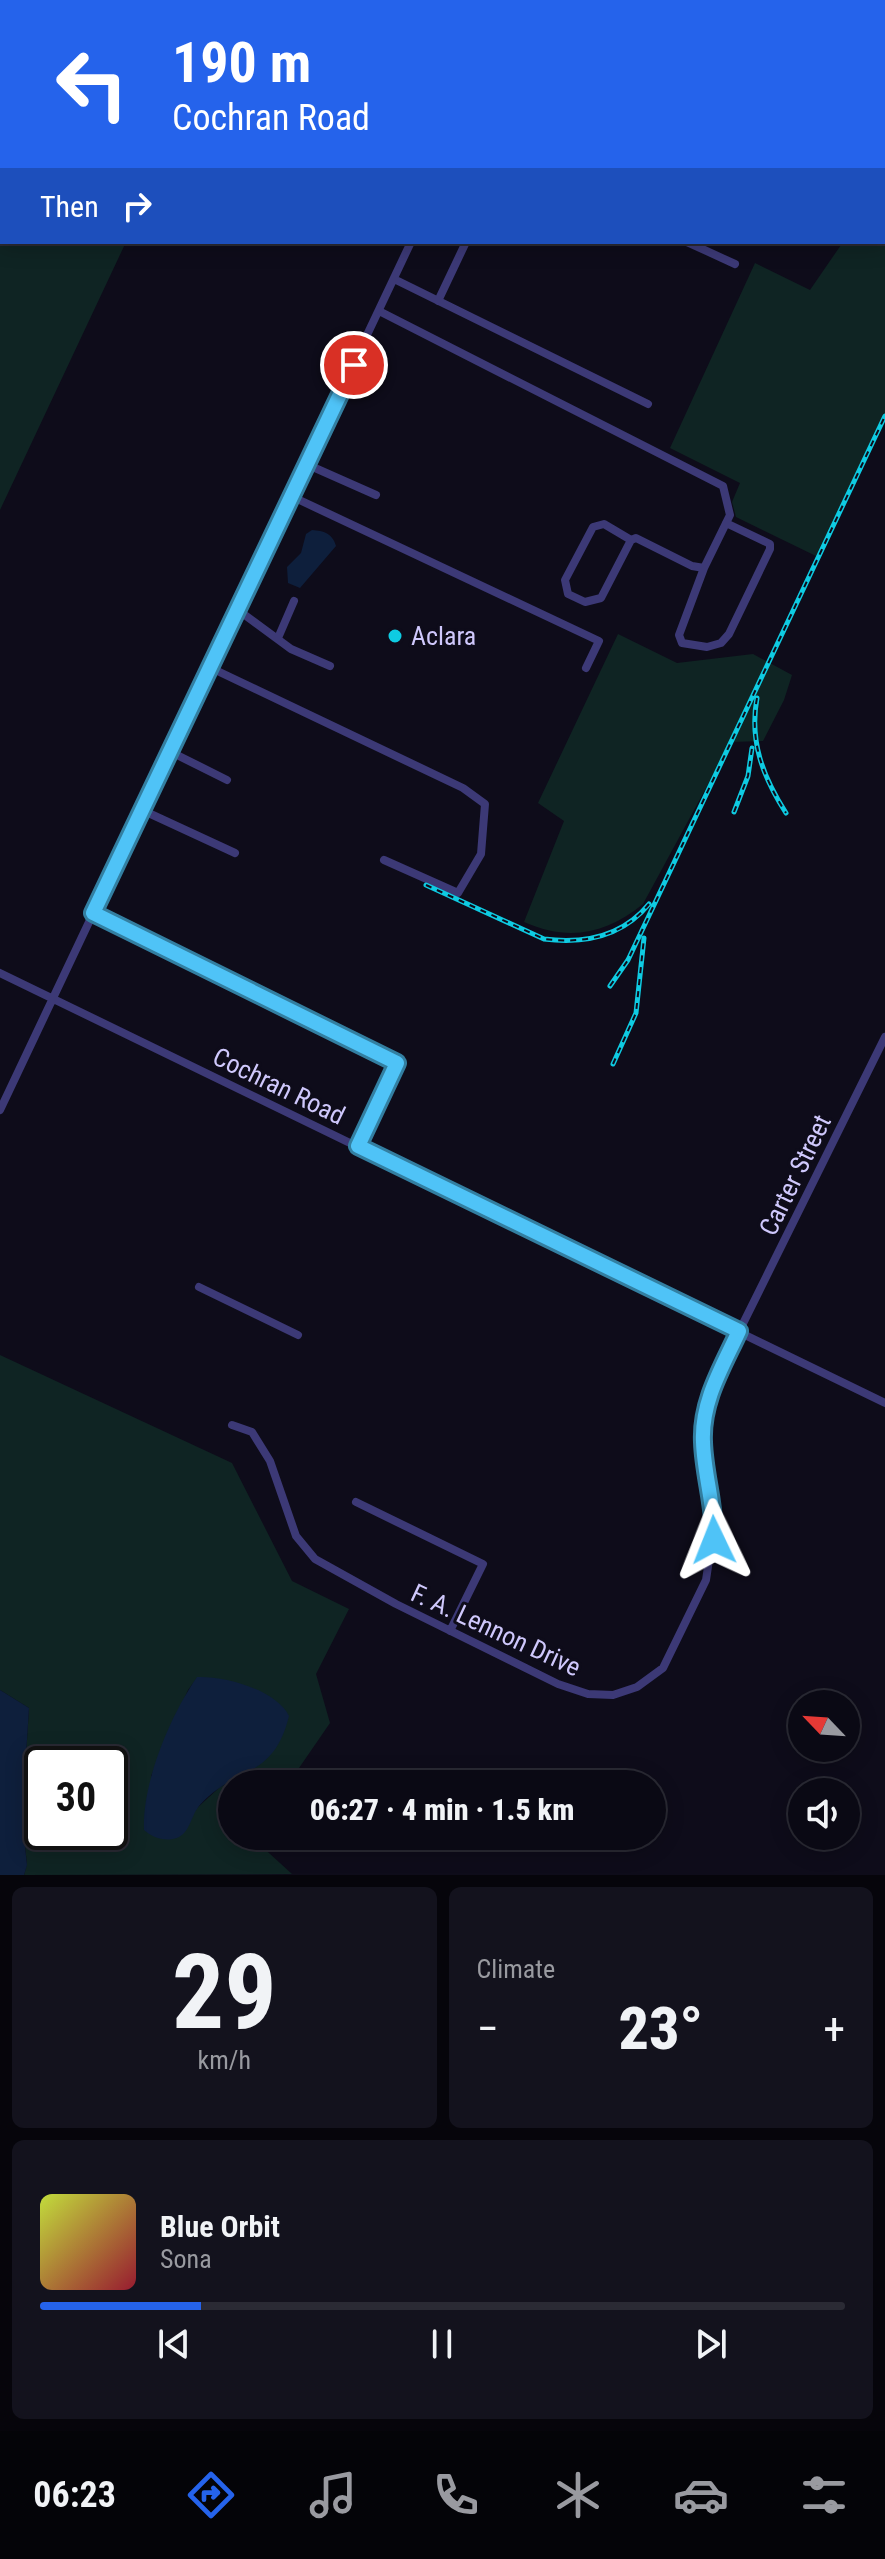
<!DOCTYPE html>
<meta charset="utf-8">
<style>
body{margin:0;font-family:"Roboto Condensed",sans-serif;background:#13121d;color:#f1f3f6;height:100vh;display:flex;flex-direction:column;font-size:30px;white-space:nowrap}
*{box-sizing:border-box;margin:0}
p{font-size:26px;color:#999aa0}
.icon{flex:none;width:44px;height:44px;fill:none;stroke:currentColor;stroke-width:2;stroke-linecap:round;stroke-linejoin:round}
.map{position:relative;height:1875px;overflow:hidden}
.drawer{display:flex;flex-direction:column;gap:12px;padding:12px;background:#06050b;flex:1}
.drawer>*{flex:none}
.guide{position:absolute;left:0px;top:0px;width:886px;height:244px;box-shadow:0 4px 20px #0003,0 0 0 2px #2a2a34;background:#2563eb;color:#fff;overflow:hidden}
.needle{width:52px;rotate:295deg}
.fabs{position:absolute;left:788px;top:1690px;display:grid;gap:16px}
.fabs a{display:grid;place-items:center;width:72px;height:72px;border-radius:50%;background:#0a0914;box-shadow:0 4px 20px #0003,0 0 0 2px #2a2a34;font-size:40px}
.speed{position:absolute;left:24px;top:1746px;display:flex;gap:16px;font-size:40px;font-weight:700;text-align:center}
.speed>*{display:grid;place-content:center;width:104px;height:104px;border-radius:50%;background:#0a0914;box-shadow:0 4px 20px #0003,0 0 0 2px #2a2a34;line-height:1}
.speed .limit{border:4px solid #111;border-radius:12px;background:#fff;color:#111}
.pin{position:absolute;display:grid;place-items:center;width:68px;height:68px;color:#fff;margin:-34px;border:4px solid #fff;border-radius:50%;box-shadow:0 2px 8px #0007}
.me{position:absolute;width:88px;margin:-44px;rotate:358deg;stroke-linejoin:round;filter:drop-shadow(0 0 6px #0008)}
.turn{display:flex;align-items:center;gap:28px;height:168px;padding:0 40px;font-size:36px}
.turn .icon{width:104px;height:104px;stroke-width:2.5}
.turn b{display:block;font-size:56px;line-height:68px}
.then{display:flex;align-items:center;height:76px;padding:0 40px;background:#0003;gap:16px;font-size:30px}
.big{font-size:60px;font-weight:800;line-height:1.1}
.drawer .tile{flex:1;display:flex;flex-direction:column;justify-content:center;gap:12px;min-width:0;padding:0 28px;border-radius:12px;background:#13121d}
.drawer .dial{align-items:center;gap:0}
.dial b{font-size:104px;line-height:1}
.song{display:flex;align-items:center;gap:24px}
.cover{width:96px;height:96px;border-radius:12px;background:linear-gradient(135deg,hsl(70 70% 55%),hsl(350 70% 35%))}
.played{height:8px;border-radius:4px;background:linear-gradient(90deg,#2563eb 20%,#2a2a34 20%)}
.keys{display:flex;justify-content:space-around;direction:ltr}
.heat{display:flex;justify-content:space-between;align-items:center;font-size:44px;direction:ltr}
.drawer .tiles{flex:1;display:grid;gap:12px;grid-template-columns:1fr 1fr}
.tile:last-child{grid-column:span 2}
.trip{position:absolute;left:218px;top:1770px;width:448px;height:80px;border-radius:40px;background:#0a0914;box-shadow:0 4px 20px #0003,0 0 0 2px #2a2a34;font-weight:800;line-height:80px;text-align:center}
.tabs{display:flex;height:128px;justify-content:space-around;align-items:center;background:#040408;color:#999aa0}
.tabs .icon{width:56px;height:56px}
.tabs .on{color:#2563eb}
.tabs b{font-size:36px;color:#f1f3f6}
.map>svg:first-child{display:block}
.green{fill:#0f2423;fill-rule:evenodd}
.water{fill:#0e1f3c}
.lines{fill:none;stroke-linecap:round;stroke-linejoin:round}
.stream{stroke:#0e1f3c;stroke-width:2}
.minor{stroke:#3c3976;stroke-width:8}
.rail-casing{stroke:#0ecbe2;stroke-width:5}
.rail{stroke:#0e0c1a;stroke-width:2;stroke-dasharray:6;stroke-linecap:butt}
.route-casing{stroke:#337fa1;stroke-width:20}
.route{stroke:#4fc3f7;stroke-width:14}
.poi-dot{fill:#0ecbe2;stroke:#0e0c1a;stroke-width:3}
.labels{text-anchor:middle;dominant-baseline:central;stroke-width:6;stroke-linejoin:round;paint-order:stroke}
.poi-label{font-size:26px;fill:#cfc8fc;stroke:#0e0c1a;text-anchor:start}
.street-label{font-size:26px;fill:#cfc8fc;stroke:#0e0c1a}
</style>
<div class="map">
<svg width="885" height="1875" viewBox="0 0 885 1875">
<rect width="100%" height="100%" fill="#0e0c1a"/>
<path class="green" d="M0 137 2 242H126L0 510Z
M885 197V416L818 557 736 517 732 502 740 483 670 448 755 263 810 290 843 242H884Z
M618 634 677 663 753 654 792 675 784 700 763 741 731 742 643 904C606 934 569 942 524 922L564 821 538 803Z
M0 1355 232 1463 292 1581 349 1609 316 1674 330 1723 288 1784H232V1836H260L258 1843 292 1874 24 1875 27 1864 22 1820 29 1708 0 1690ZM197 1678 256 1770 220 1787 197 1808 151 1776 188 1690ZM42 1764H110V1832H42Z"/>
<path class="water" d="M312 530C324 531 332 533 336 546L300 588 288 583 287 567 301 553 306 534Z
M197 1677C226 1676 276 1690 289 1716 273 1781 235 1765 199 1806 190 1817 190 1836 173 1839 162 1841 152 1837 144 1830 142 1783 170 1716 197 1677Z
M0 1690 29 1708 22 1819 27 1865 24 1875H0Z"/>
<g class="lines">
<path class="stream" d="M646 0 650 2
M884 82H885"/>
<path class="minor" d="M524 2 525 0
M687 242 735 264
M394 279 648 404
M438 301 466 242
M379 311 723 486 730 515 704 568 692 566 636 538 631 540 601 598 585 602 568 594 565 580 593 527 604 524 631 540
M306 464 376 495
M291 496 599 641 586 668
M704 568 679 635 682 643 707 647 721 643 729 634 770 549V544L726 523
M238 610 291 649 330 666
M278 638 294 601
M209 667 463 788 485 804 481 854 458 893 384 860
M169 751 227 780
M142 810 235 853
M93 913 397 1063 358 1146
M0 973 885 1403
M0 1110 411 242
M199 1287 298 1335
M232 1425 252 1432 270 1461 296 1536 315 1559 396 1604 558 1684 588 1694 613 1695 637 1687 663 1668 706 1580 715 1520 704 1459 703 1423 716 1378 885 1037
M356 1502 483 1564 450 1631"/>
<defs>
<path id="rail" d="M237 2 238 0
M757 698C749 741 763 777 786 813
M734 812 748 776 752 748
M426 885 544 939C584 944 622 937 649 904
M610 986 628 960 885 416
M613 1064 636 1013 644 938"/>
</defs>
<use href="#rail" class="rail-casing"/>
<use href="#rail" class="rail"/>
</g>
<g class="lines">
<defs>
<path id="route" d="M354 365 93 913 397 1063 358 1146 739 1331C723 1366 701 1401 703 1442 704 1475 715 1506 714 1540"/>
</defs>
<use href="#route" class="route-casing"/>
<use href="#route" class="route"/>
</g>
<circle class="poi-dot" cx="395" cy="636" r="8"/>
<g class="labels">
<g class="poi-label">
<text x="411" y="636">Aclara</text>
</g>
<g class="street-label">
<text transform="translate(279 1086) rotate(26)">Cochran Road</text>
<text transform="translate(795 1175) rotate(-64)">Carter Street</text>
<text transform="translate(496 1630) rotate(25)">F. A. Lennon Drive</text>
</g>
</g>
</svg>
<div class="fabs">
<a><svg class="needle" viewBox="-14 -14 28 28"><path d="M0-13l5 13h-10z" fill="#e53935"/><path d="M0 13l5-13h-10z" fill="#999aa0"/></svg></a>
<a><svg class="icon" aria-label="sound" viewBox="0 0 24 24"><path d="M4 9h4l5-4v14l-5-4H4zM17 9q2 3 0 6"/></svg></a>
</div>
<div class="speed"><div class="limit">30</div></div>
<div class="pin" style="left:354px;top:365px;background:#d93025"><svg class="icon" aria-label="arrive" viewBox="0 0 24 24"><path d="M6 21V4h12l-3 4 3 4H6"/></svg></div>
<svg class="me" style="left:714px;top:1540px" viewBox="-20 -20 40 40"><path d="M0-17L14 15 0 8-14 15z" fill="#4fc3f7" stroke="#fff" stroke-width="4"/></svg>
<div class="trip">06:27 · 4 min · 1.5 km</div>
<div class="guide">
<div class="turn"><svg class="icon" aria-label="left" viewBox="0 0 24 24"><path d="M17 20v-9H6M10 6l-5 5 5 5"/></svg><div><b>190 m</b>Cochran Road</div></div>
<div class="then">Then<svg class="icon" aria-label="right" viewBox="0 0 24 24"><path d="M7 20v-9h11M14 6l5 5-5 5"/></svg></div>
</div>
</div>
<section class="drawer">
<div class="tiles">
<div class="tile dial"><b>29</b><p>km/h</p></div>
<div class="tile"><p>Climate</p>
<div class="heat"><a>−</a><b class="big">23°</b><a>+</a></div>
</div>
<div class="tile">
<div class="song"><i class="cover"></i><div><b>Blue Orbit</b><p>Sona</p></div></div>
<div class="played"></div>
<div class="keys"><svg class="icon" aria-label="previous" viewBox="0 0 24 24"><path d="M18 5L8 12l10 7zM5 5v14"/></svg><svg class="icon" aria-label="pause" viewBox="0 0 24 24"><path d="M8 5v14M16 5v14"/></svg><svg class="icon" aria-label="next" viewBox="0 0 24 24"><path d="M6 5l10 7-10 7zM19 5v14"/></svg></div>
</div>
</div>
</section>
<nav class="tabs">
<b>06:23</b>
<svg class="icon on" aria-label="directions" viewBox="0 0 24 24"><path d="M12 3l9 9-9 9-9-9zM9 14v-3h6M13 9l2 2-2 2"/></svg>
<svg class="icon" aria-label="music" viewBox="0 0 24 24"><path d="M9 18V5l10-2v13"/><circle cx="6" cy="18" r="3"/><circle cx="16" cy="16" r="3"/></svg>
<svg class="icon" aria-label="phone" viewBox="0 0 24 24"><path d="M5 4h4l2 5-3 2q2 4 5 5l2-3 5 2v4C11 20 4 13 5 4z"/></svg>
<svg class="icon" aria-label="climate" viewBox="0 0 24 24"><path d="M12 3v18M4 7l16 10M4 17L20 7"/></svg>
<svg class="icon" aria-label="car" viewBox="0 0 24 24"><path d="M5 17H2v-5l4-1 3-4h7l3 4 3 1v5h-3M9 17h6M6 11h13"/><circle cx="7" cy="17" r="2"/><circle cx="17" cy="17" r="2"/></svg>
<svg class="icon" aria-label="filters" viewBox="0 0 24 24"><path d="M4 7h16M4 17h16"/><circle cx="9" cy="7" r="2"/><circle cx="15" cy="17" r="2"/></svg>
</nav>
